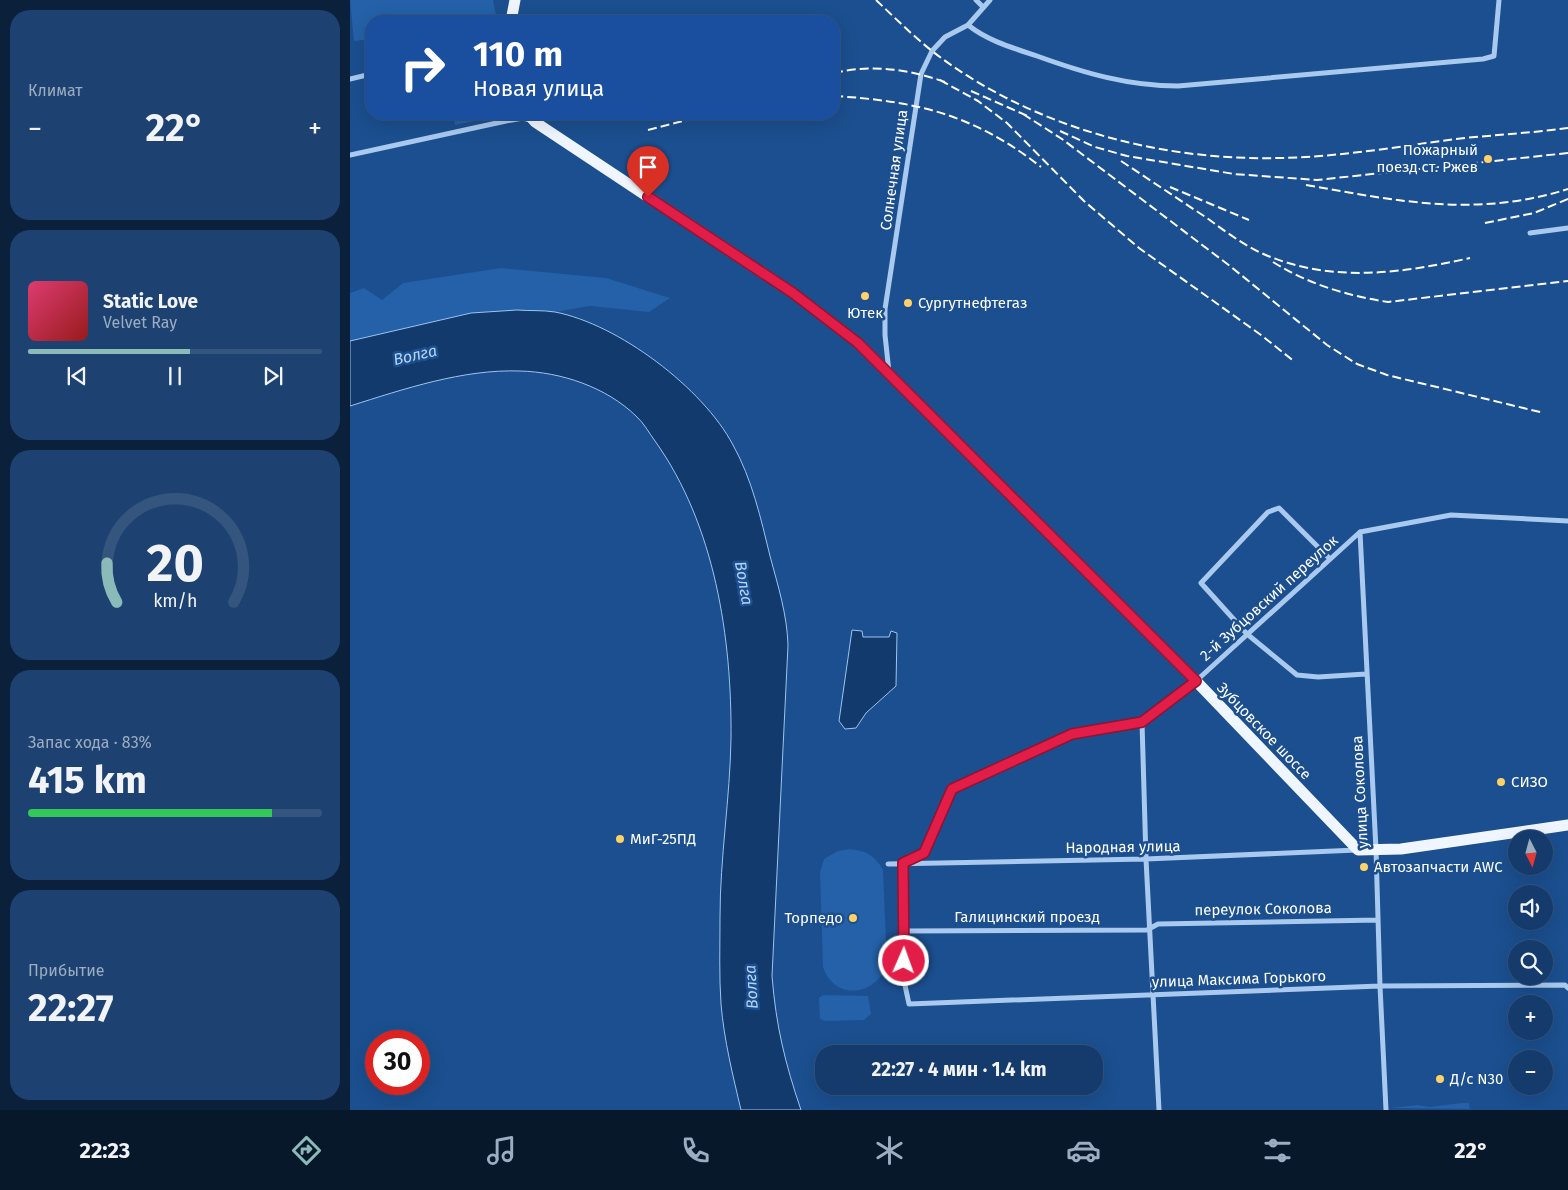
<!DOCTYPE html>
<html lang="ru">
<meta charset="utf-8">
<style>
body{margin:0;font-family:"Fira Sans",sans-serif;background:#1d4271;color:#f1f3f6;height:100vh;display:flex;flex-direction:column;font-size:19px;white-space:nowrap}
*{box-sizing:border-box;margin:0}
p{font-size:16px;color:#9dadc1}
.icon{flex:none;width:28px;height:28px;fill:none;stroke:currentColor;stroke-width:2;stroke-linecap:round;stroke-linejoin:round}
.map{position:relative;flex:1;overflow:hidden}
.details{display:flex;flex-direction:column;gap:10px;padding:10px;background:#0b203b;width:350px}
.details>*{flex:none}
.top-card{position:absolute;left:15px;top:15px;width:475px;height:105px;border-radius:20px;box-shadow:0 5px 20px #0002,0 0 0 1px #33557e;background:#1a4fa0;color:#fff;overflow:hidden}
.needle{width:32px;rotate:174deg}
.fabs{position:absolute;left:1158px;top:830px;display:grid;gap:10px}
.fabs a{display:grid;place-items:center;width:45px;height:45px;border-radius:50%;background:#143b6b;box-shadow:0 5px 20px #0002,0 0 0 1px #33557e;font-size:25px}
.speed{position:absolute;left:15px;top:1030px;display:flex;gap:10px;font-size:25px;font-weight:700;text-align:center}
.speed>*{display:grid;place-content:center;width:65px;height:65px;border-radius:50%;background:#143b6b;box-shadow:0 5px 20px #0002,0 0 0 1px #33557e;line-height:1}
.speed .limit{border:8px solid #d22;background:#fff;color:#111}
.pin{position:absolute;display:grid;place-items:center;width:42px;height:42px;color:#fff;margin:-51px -21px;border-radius:50% 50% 50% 0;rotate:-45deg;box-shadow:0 0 5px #0007}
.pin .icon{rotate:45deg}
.me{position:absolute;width:55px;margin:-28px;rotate:2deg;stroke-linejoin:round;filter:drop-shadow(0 0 4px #0008)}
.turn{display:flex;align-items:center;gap:18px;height:105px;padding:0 25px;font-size:22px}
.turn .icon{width:65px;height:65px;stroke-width:2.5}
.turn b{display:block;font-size:35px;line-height:42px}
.big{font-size:38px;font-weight:700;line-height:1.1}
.details .card{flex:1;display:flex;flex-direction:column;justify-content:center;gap:8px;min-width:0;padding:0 18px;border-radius:20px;background:#1d4271}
.details .dial{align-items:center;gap:0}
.dial svg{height:130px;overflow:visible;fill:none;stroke:#33557e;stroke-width:7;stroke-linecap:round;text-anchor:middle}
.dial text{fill:#f1f3f6;stroke:none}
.song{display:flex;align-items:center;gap:15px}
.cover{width:60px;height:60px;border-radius:8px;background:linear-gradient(135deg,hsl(340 70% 55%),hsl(0 70% 35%))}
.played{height:5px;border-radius:2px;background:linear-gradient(90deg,#8bbbb9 55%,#33557e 55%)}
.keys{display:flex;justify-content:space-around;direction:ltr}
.heat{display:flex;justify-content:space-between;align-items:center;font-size:28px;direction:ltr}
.charge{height:8px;border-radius:4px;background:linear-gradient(90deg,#34c759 83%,#33557e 0)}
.trip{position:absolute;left:465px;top:1045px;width:288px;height:50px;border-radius:20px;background:#143b6b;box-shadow:0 5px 20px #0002,0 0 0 1px #33557e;font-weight:700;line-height:50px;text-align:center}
.tab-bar{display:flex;height:80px;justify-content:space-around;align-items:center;background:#08182b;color:#9dadc1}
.tab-bar .icon{width:35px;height:35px}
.tab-bar .selected{color:#8bbbb9}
.tab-bar b{font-size:22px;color:#f1f3f6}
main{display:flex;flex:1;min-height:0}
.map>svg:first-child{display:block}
.green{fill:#2461a8}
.water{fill:#123a6d;stroke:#9cc4f0}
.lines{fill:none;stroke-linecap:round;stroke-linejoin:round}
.minor{stroke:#a9c9ee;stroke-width:5}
.primary{stroke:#f0f6ff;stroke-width:11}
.rail{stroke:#fff;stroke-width:2;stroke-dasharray:9 4;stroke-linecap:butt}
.route-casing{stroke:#92132f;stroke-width:12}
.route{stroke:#e11d48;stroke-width:9}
.poi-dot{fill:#ffd166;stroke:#1b4f8f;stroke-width:2}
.labels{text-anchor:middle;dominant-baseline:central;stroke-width:5;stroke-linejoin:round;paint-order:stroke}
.poi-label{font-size:15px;fill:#fff;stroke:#1b4f8f;text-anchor:start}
.street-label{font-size:15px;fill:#fff;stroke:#1b4f8f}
.water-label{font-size:16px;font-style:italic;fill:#b5d3f5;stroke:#1b4f8f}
</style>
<main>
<section class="details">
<div class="card"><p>Климат</p>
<div class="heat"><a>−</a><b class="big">22°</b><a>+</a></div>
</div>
<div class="card">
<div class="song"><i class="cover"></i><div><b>Static Love</b><p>Velvet Ray</p></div></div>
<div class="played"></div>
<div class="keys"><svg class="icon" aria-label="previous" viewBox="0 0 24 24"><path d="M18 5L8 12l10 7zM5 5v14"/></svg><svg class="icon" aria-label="pause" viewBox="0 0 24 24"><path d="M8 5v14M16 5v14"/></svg><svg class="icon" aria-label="next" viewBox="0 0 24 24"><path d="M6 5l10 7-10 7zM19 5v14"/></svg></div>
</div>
<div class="card dial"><svg viewBox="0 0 100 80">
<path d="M14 69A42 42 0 1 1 86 69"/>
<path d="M14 69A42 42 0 0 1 8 45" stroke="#8bbbb9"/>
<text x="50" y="56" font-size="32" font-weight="700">20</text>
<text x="50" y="72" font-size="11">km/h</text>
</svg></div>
<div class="card"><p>Запас хода · 83%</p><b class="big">415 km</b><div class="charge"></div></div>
<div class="card"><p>Прибытие</p><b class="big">22:27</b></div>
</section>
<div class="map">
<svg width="1218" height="1110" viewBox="0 0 1218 1110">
<rect width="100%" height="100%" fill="#1b4f8f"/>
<path class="green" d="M0 0H143L147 21H21V39L4 41Z
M103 114H157L105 125Z
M151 268 256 278 320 298 299 312 240 306 205 312 167 310 121 313 0 341V293L14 288 32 300 53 283Z
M500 849C516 851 525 855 533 870L537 964C526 997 484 1001 473 967L470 872 474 859 488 851Z
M473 995 518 996 521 1014 514 1020 475 1021 470 1019 469 998Z
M1111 1103H1119L1120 1109 1041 1108 1067 1105 1080 1107Z"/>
<path class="water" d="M167 310C179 311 193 310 205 312 268 324 353 388 383 445 402 479 411 519 420 556 428 586 437 614 438 645L422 976C426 1026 435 1063 451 1110H391C383 1076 374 1040 371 1004 369 976 370 946 370 917 370 858 380 798 381 739 382 638 365 525 305 441 299 433 294 423 286 416 256 387 211 372 170 371 113 369 54 389 0 406V341L121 313Z
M502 630 512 631 513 637H539L541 631 547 633 546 686 516 713 506 728 495 729 489 721Z"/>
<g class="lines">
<path class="minor" d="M626 0 633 7
M618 25C638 41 663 48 687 56 734 73 778 86 828 86L1133 59 1144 56 1149 0
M0 79 21 74
M0 155 156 121 173 118 180 120
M1180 233 1218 228
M539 372 535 335V309L571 74 582 51 595 37 618 25 640 0
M1010 532 846 681 792 722 723 734 602 789 574 853 553 863V976L559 1004 1030 986 1215 985 1218 988
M1010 532 1026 850 1030 986 1036 1110
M1010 532 1101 515 1218 521
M980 559 929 508 918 512 851 583 897 634 947 675 968 677 1016 674
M792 722 796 859 809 1110
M538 864 796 859 1007 850
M555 931 797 930 808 924 1028 920"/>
<path class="primary" d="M161 21 165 0
M178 114 185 122 443 293 508 343 846 681 1008 850 1051 849 1218 825"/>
<path class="rail" d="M526 0C544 17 562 35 582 51 679 126 807 161 929 158 988 157 1047 147 1105 139 1143 135 1181 133 1218 128
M484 73C522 64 558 69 595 82
M590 80 628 101 657 123 734 201 789 248 911 335 945 362
M621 91 680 117
M484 96C567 101 625 115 691 167
M673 114 712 139 880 266 977 345 1007 364 1037 375 1194 413
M298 130 360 114
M710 131 745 147 777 156 884 174 967 180 1218 153
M771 161C800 180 828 199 857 218 876 232 896 247 918 256 986 283 1052 273 1120 258
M956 185C1048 201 1126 218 1218 189
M820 187 899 220
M1135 223 1184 213 1218 199
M923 262C958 284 998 296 1038 302L1218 281"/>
</g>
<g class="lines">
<defs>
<path id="route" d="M298 197 443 293 508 343 846 681 792 722 722 734 602 789 574 853 553 863 554 961"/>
</defs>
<use href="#route" class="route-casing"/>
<use href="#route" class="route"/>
</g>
<g class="poi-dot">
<circle cx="1138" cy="159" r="5"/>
<circle cx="515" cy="296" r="5"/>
<circle cx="558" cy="303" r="5"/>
<circle cx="1151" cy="782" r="5"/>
<circle cx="270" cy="839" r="5"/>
<circle cx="1014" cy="867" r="5"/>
<circle cx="503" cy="918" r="5"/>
<circle cx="1090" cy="1079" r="5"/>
</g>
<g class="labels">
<g class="poi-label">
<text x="1128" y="150" text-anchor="end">Пожарный<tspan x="1128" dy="17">поезд ст. Ржев</tspan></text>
<text x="568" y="303">Сургутнефтегаз</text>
<text x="515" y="313" text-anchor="middle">Ютек</text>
<text x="1161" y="782">СИЗО</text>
<text x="280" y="839">МиГ-25ПД</text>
<text x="1024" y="867">Автозапчасти AWC</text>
<text x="493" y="918" text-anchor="end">Торпедо</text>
<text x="1100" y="1079">Д/с N30</text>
</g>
<g class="street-label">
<text transform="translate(544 170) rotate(-82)">Солнечная улица</text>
<text transform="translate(919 598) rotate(-42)">2-й Зубцовский переулок</text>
<text transform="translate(914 731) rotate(46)">Зубцовское шоссе</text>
<text transform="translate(1010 792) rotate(-93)">улица Соколова</text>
<text transform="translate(773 847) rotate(-1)">Народная улица</text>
<text transform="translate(913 909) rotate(-1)">переулок Соколова</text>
<text x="677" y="917">Галицинский проезд</text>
<text transform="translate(889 979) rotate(-2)">улица Максима Горького</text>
</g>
<g class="water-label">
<text transform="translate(65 355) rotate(-13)">Волга</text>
<text transform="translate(394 583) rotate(80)">Волга</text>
<text transform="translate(401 987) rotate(-93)">Волга</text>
</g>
</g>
</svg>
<div class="fabs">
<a><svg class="needle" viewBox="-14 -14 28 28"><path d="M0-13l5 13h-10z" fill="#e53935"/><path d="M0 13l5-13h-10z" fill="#9dadc1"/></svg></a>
<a><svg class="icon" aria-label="sound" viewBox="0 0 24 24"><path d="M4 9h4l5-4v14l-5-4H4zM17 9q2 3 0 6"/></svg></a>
<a><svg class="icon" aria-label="search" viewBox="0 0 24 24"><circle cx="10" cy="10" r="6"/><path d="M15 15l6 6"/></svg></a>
<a>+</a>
<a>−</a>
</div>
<div class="speed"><div class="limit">30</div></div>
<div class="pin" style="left:298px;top:197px;background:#d93025"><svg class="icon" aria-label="arrive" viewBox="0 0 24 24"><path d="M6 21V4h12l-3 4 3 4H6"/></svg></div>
<svg class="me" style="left:554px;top:961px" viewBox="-20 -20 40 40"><circle r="17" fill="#e11d48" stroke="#fff" stroke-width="3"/><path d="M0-11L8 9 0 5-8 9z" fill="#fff"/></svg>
<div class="trip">22:27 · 4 мин · 1.4 km</div>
<div class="top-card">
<div class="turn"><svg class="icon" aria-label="right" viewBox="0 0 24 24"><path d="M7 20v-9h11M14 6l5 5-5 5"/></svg><div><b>110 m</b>Новая улица</div></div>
</div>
</div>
</main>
<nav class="tab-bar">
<b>22:23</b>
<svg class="icon selected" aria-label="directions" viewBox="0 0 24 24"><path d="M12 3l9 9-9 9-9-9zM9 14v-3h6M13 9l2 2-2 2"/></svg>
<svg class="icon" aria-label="music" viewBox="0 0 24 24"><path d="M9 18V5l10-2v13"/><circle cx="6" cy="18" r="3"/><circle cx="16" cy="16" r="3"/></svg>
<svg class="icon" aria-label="phone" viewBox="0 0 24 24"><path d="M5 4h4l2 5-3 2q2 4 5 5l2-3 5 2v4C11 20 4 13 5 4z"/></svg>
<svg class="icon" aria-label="climate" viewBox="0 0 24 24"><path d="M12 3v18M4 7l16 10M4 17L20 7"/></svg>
<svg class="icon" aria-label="car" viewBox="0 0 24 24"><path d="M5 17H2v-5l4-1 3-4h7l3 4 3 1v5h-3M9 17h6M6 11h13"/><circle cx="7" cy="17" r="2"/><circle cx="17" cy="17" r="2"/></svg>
<svg class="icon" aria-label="filters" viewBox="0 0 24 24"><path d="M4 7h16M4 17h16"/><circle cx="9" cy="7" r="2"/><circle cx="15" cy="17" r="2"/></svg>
<b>22°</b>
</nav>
